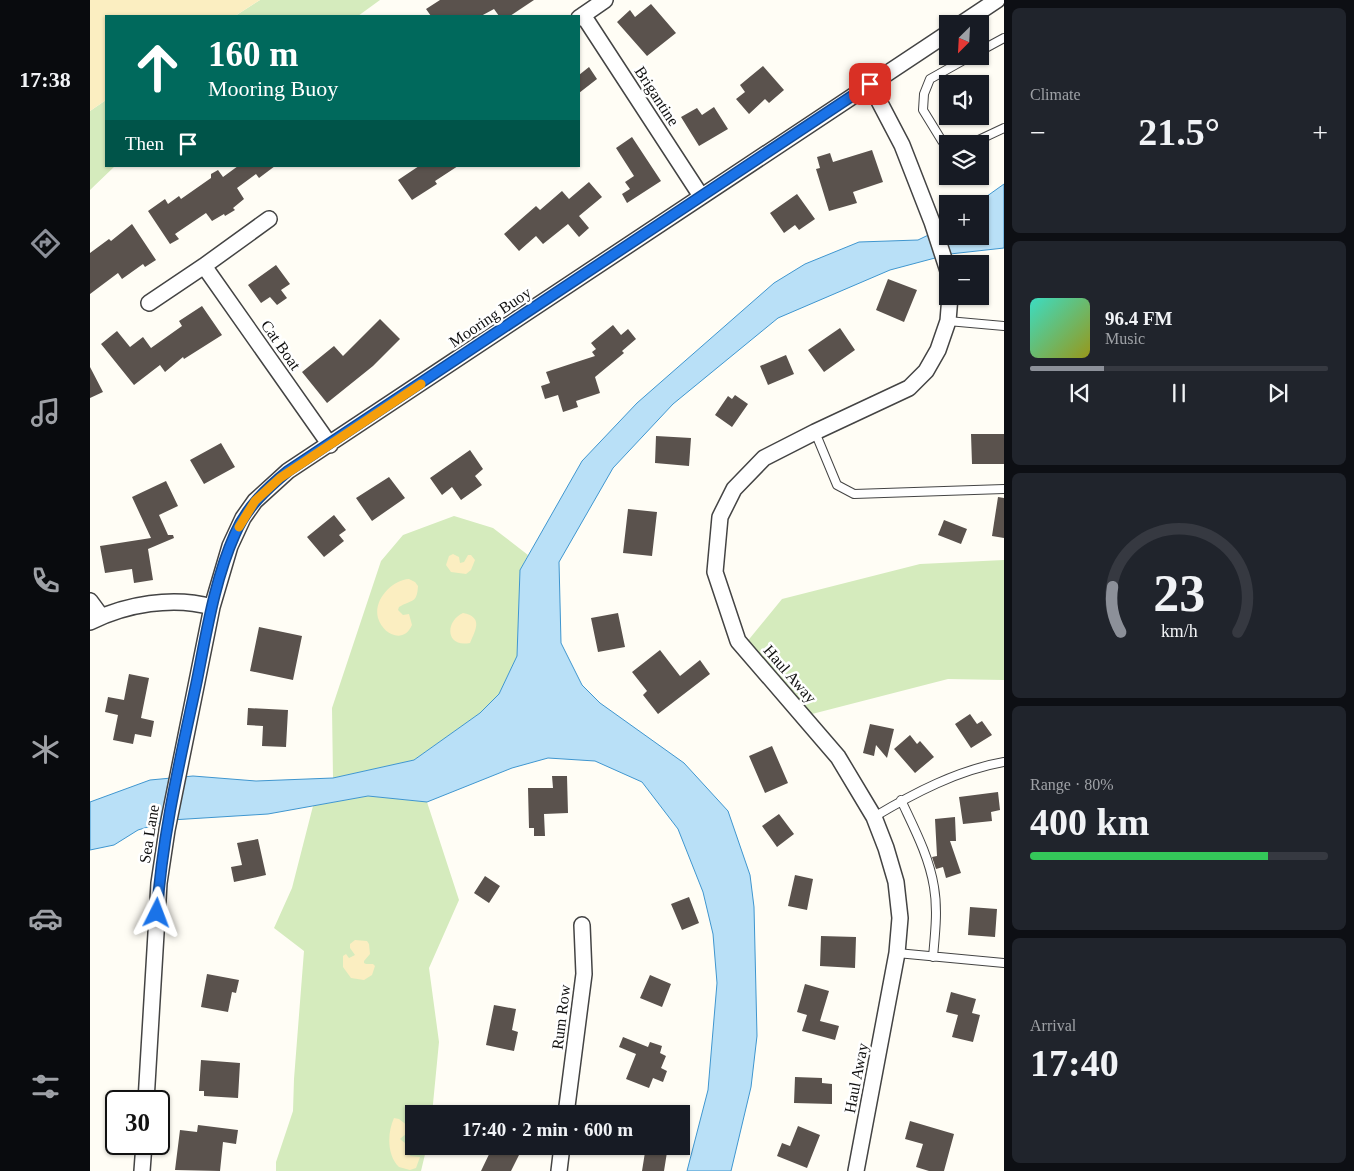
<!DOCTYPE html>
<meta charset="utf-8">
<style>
body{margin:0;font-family:"Times New Roman",serif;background:#20242c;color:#f1f3f6;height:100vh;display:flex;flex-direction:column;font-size:19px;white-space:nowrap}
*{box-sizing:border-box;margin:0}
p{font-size:16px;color:#9ea1a6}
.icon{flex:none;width:28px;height:28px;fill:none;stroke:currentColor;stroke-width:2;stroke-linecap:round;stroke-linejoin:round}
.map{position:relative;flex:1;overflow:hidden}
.sheet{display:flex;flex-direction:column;gap:8px;padding:8px;background:#0d0f14;width:350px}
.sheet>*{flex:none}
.hud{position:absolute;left:15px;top:15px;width:475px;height:152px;border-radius:0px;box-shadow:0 1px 4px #0004;background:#00695c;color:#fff;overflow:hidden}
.needle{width:32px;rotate:204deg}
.tools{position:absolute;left:849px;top:15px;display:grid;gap:10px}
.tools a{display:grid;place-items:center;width:50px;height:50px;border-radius:0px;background:#171b24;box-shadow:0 1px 4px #0004;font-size:25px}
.speed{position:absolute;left:15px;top:1090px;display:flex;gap:10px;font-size:25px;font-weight:700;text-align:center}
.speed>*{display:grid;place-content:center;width:65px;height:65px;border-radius:50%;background:#171b24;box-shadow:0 1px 4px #0004;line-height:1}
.speed .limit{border:2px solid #111;border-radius:8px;background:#fff;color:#111}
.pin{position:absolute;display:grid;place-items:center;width:42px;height:42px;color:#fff;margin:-21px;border-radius:10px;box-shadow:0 2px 8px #0006}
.me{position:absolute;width:55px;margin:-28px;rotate:3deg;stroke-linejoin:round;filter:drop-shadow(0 0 4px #0008)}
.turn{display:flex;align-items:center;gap:18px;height:105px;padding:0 20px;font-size:22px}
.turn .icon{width:65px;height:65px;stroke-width:2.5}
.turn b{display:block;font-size:35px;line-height:42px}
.then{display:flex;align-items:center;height:48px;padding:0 20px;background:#0003;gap:10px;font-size:19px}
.big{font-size:38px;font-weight:700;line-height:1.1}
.sheet .card{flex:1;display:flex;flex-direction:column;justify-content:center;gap:8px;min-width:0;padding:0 18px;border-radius:8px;background:#20242c}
.sheet .dial{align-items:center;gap:0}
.dial svg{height:130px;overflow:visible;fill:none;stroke:#363941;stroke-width:7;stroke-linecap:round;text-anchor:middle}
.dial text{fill:#f1f3f6;stroke:none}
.song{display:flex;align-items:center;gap:15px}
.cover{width:60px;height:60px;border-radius:8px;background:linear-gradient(135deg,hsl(170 70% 55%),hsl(60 70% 35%))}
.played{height:5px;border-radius:2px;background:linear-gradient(90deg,#8c9099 25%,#363941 25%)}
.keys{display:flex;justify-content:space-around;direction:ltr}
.heat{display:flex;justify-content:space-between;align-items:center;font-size:28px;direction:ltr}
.charge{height:8px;border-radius:4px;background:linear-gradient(90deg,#34c759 80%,#363941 0)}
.trip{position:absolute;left:315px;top:1105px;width:285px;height:50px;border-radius:0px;background:#171b24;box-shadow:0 1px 4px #0004;font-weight:700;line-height:50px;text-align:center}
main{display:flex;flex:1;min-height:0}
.menu{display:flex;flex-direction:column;width:90px;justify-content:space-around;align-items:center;background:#090b0e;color:#9ea1a6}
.menu .icon{width:35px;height:35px}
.menu .on{color:#8c9099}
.menu b{font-size:22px;color:#f1f3f6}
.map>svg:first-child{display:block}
.green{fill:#d5ebbd}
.sand{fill:#fbeec1}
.water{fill:#b9e0f7;stroke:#3f96cf}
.building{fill:#5a524d}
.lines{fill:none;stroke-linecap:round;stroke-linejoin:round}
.service-casing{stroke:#444;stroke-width:10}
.minor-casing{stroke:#444;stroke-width:18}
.service{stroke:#fff;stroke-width:8}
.minor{stroke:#fff;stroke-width:15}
.route-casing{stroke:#114b97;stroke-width:12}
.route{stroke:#1a73e8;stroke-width:9}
.slow{stroke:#f59e0b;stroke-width:9}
.labels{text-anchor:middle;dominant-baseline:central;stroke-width:5;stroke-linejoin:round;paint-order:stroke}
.street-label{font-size:16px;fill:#111;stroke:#fff}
</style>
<main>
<nav class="menu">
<b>17:38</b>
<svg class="icon on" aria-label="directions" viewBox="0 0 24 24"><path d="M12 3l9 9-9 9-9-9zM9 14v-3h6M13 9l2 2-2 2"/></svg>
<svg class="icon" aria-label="music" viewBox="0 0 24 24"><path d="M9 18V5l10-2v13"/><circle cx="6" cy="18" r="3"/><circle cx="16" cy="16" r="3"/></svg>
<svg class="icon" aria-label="phone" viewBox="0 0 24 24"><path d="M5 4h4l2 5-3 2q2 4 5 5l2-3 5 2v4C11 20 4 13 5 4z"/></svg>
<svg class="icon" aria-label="climate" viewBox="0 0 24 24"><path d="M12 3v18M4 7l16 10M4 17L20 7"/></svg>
<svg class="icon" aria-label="car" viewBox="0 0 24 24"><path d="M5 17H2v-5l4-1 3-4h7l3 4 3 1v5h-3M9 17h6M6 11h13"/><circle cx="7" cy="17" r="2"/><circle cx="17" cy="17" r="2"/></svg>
<svg class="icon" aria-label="filters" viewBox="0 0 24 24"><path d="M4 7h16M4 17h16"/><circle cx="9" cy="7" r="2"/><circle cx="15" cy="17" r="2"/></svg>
</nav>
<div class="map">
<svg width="914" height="1171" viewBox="0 0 914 1171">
<rect width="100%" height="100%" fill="#fffdf5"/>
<path class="green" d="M170 0H290L268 16H145Z
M16 100V166H25L0 190V111Z
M364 516 403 528 438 555 430 570 427 656 409 694 390 713 324 760 243 778 242 708 291 561 313 535Z
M914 560V680L858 679 722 714 656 643 692 599 830 564Z
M278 796 337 802 369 900 339 968 349 1042 342 1114H324V1146H337L331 1171H186V1162L203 1111 204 1079 214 951 184 928 202 888 223 806Z"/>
<path class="sand" d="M0 0H170L145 16H16V100L0 111Z
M363 554 369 557 370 563 374 562 378 555H381L385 560 381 570 376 574 361 572 356 565 359 556Z
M319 579 325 582 328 586C327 604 322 599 309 607L308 610 313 615 319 614 322 625C314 644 293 635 288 618 283 600 302 580 319 579Z
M373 613C393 617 386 629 380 643 355 648 355 621 373 613Z
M265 940 277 941 279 944 280 954 274 961V963L276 964H283L285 966 282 975 274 980 261 978 253 967V956L256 954 259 958 265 955 260 948V944Z
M304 1118 309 1119 318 1126C319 1134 315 1134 310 1139L315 1143 321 1137H324V1146H331L328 1151 321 1154 320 1156 330 1157 326 1168 320 1170 309 1167C297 1156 297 1133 304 1118Z"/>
<path class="water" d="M914 184V248L860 254 800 270 688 318 583 404 523 468 469 562 471 643 492 685 510 703 594 763 638 811 660 875 664 907 667 1036 661 1087 641 1171H597L618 1090 627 983 623 934 613 892 588 829 552 782 505 761 458 758 422 768 337 802 278 796 178 814 81 820 48 830 24 845 0 850V802L60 780 103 776 166 781 243 778 324 760 390 713 409 694 427 656 430 570 492 461 547 403 684 283 715 264 769 242 828 240 857 226 858 236H890V204H886Z"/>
<path class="building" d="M350 0H444L420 16H409L404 9 391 16H341L336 9Z
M561 4 586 33 557 56 527 22 540 10 545 17Z
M673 66 694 90 679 103 675 99 659 114 646 99 655 92 650 85Z
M499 67 507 79 489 93V75Z
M624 107 638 129 609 146 591 117 607 108 612 115Z
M542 137 571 181 537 203 532 194 540 189 535 182 544 176 526 148Z
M782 150 793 182 763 192 767 203 739 211 726 169 730 168 727 157 740 153 743 162Z
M148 166H185L169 178 166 174 147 188 154 199 143 208 145 210 135 216 134 214 122 221 116 213 85 234 89 239 80 244 58 211 75 199 78 204 89 196 91 199 121 178V174L128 170 133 177Z
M329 166H368L345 181 347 184 322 200 308 180Z
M499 182 512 197 489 216 499 228 489 237 478 224 453 244 446 236 429 251 414 234 446 206 450 210 472 191 479 199Z
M707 194 725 219 709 230 705 225 694 233 680 213Z
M42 224 66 260 55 267 53 264 32 279 28 273 0 294V253L19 239 21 241Z
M186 265 200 284 191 290 197 298 187 305 180 297 171 303 158 285Z
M798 279 827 290 814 322 786 310Z
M112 306 132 335 94 359 93 357 75 372 70 365 44 385 11 344 27 331 40 347 53 337 61 348 92 326 89 321Z
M290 319 310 339 283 366 237 403 212 372 244 346 253 356Z
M523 325 531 335 538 329 546 339 532 351 534 353 505 377 510 393 486 401 488 407 473 412 468 395 455 399 451 386 460 383 456 372 505 356 502 352 506 349 501 343Z
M750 328 765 350 734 372 718 350Z
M696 355 704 374 678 385 670 366Z
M0 367 13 392 0 398Z
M645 395 658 404 642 427 625 415 638 396 642 399Z
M881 434H914V464H882Z
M566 436 601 438 599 466 565 463Z
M131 443 145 467 114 484 100 460Z
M380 450 393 469 385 476 392 485 371 500 362 487 352 495 340 478Z
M299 477 315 498 282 521 266 498Z
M76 481 88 506 69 515 78 535H83L84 538 58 549 63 580 44 583 42 569 15 573 10 546 61 538 42 497Z
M908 497 914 498V538L902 536Z
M538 509 567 512 562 556 533 553Z
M244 515 256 530 249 535 254 541 234 557 217 537Z
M854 520 877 529 871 544 848 535Z
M528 613 535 647 508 652 501 618Z
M169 627 212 636 203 680 160 671Z
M570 650 590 676 610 660 620 674 568 714 553 695 557 691 542 672Z
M39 674 59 678 51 718 64 721 61 737 45 734 43 744 23 740 28 715 15 712 18 697 34 700Z
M158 708 198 710 196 747 172 746 173 726 157 725Z
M880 714 887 724 892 721 902 735 881 748 865 724Z
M780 724 804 729 797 758 786 745 784 756 773 753Z
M820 735 827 744 830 741 844 757 825 773 804 749Z
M682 746 698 783 675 793 659 756Z
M462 776H477L478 813 454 814 455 836H444V828H439L438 788H463Z
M908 792 910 810 901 812 902 821 873 824 869 797Z
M689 814 704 834 687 847 672 826Z
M865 817 866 841H860L871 873 856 878 853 867 846 869 842 857 847 856 845 819Z
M168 839 176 875 144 882 141 867 152 865 147 843Z
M705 875 723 879 717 910 698 906Z
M395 876 410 886 399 903 384 893Z
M599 897 609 923 592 930 581 904Z
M880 907 907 909 905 937 878 935Z
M731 936 766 937 765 968 730 966Z
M117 974 149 980 146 993 142 992 138 1012 111 1007Z
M560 975 581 984 572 1007 550 998Z
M715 984 739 991 730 1021 749 1026 745 1040 712 1031 717 1015 707 1012Z
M861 992 886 999 882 1013 890 1015 883 1042 862 1037 868 1015 856 1012Z
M404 1005 426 1009 422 1030 428 1032 424 1051 396 1045Z
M533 1037 558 1047 560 1042 572 1046 570 1053 576 1056 571 1068 577 1071 573 1082 563 1078 559 1088 536 1079 546 1054 529 1047Z
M111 1060 150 1063 148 1098 114 1096V1091H109Z
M705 1077 732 1078V1083L742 1084V1104L704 1103Z
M820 1121 864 1134 854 1171H839L826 1167 833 1144 815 1139Z
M108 1125 148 1130 146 1144 133 1142 130 1171 85 1170 90 1130 107 1132Z
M708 1126 730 1135 717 1168 687 1156 692 1143 700 1146Z
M403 1146H410L429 1155 421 1171H391Z
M556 1146H578L574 1171H552Z"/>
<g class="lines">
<defs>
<path id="service" d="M890 51 914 38
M880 144 914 128
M858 146 852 141 833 110 834 94 840 79 881 56
M858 321 914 326
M725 432 747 485 764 494 914 489
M811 800C824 828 839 856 844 887 848 910 845 934 843 957
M784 817C824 793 868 770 914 762
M807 953 914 963"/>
<path id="minor" d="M493 15 611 196
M489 18 515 0
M871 24 907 0
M780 84 812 145 842 222 858 271
M114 266 240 445
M59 303 114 266 179 219
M0 601 11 616
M0 622C36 604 83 596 122 607
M56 1101 69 883 77 830 122 607 140 546 153 518 165 501 198 471 858 33
M476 1114 494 974 492 925
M52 1171 54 1144
M469 1171 472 1146
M766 1171 807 953 810 918 806 882 796 848 784 817 748 757 648 641 625 572 630 517 644 489 674 458 725 432 819 388 836 371 848 350 858 321 860 296"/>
</defs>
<use href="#service" class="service-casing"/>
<use href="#minor" class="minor-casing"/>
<use href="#service" class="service"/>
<use href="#minor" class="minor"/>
</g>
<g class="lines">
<defs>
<path id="route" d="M67 913C72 836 90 760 106 685 116 636 124 581 145 534 156 508 176 489 198 471L780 84"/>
</defs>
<use href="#route" class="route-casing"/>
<use href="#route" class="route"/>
<path class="slow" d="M149 527 165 501 190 478 331 384"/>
</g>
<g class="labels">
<g class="street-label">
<text transform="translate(567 96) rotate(57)">Brigantine</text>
<text transform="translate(400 317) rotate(-34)">Mooring Buoy</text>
<text transform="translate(191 345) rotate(55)">Cat Boat</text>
<text transform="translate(700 674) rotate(49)">Haul Away</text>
<text transform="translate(59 834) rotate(-81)">Sea Lane</text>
<text transform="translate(471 1017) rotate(-83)">Rum Row</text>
<text transform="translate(766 1078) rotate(-79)">Haul Away</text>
</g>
</g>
</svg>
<div class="tools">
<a><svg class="needle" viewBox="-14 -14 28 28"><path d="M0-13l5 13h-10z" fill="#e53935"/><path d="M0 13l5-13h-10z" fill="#9ea1a6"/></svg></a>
<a><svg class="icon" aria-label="sound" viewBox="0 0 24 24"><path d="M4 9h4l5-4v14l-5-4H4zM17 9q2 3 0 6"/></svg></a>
<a><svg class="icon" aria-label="layers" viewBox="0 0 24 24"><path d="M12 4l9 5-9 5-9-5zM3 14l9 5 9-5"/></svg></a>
<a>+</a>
<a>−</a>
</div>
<div class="speed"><div class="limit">30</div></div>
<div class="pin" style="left:780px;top:84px;background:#d93025"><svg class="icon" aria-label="arrive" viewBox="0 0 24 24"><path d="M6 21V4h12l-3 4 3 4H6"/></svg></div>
<svg class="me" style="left:67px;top:913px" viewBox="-20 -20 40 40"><path d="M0-17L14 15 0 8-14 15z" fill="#1a73e8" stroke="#fff" stroke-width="4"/></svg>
<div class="trip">17:40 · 2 min · 600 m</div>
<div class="hud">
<div class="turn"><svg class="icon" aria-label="ahead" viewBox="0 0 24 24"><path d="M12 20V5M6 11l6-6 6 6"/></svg><div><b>160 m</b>Mooring Buoy</div></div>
<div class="then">Then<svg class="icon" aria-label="arrive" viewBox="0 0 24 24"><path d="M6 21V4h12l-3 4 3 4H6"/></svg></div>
</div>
</div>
<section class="sheet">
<div class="card"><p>Climate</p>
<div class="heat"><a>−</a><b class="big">21.5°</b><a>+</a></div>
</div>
<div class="card">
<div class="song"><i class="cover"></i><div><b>96.4 FM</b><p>Music</p></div></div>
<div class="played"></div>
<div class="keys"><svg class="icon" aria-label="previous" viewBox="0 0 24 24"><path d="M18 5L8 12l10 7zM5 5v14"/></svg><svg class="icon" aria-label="pause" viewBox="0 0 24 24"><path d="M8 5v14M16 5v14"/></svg><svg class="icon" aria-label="next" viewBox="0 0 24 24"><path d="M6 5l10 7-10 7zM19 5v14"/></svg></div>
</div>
<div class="card dial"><svg viewBox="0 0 100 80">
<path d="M14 69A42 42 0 1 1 86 69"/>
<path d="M14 69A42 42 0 0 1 9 41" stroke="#8c9099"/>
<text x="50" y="56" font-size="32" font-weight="700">23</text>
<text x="50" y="72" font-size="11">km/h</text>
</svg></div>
<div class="card"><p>Range · 80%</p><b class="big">400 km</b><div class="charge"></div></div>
<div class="card"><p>Arrival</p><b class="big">17:40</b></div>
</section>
</main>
